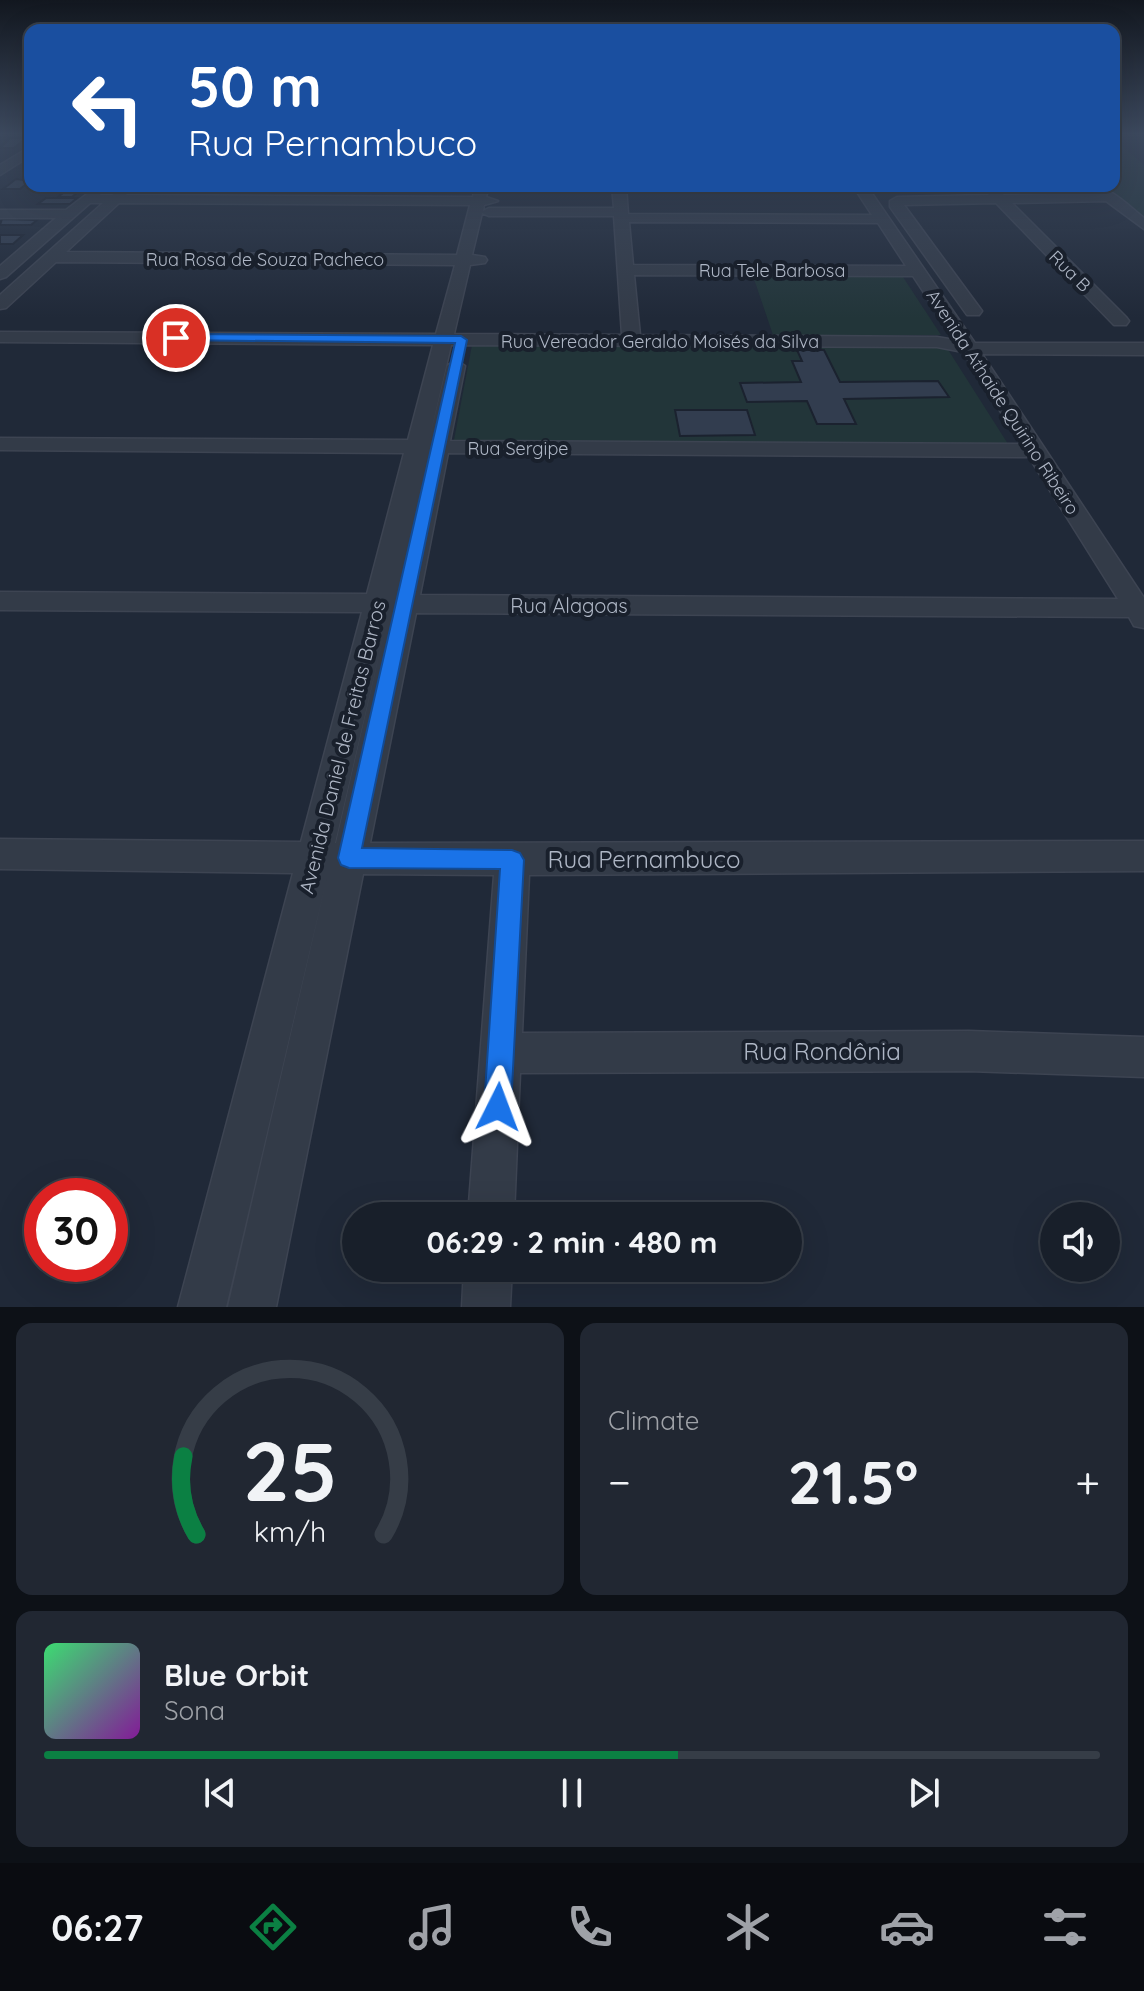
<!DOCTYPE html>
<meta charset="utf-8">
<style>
body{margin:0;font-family:Quicksand,sans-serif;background:#212732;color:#f1f3f6;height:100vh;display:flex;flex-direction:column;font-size:30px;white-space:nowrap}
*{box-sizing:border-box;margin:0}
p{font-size:26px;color:#9fa2a8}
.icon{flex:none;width:44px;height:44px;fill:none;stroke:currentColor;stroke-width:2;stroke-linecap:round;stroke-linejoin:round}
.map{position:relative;height:1307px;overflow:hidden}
.sheet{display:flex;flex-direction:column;gap:16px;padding:16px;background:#0d1117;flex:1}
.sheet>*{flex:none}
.top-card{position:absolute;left:24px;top:24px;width:1096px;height:168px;border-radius:16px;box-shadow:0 8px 32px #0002,0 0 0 2px #363d47;background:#1a4fa0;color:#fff;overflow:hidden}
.tools{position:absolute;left:1040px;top:1202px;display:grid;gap:16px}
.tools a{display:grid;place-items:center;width:80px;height:80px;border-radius:50%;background:#181f2a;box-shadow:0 8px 32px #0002,0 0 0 2px #363d47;font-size:40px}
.speed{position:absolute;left:24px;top:1178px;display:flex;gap:16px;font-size:40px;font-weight:700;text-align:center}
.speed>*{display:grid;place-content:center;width:104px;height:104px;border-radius:50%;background:#181f2a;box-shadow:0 8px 32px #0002,0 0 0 2px #363d47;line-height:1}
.speed .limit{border:12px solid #d22;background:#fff;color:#111}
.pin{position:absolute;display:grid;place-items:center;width:68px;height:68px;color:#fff;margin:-34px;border:4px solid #fff;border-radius:50%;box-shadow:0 2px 8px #0007}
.me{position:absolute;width:88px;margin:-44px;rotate:3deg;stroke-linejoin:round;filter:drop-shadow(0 0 6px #0008)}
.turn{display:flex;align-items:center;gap:28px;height:168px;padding:0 32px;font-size:36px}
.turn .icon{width:104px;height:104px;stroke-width:2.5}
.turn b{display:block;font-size:56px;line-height:68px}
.big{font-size:60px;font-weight:800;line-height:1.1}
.sheet .card{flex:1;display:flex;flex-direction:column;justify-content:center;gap:12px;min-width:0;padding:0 28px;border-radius:16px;background:#212732}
.sheet .dial{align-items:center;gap:0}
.dial svg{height:208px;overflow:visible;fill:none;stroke:#363d47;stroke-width:7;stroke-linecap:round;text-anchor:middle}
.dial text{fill:#f1f3f6;stroke:none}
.song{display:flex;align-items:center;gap:24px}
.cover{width:96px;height:96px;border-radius:12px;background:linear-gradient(135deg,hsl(140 70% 55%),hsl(290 70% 35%))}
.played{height:8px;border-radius:4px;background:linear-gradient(90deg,#0b8043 60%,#363d47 60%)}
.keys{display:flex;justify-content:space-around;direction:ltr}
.heat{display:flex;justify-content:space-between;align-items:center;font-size:44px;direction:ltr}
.sheet .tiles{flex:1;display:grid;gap:16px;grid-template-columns:1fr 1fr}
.card:last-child{grid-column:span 2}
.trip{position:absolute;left:342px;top:1202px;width:460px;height:80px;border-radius:40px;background:#181f2a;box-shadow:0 8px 32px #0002,0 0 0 2px #363d47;font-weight:800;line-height:80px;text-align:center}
.tabs{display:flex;height:128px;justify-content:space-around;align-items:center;background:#0a0c11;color:#9fa2a8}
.tabs .icon{width:56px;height:56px}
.tabs .active{color:#0b8043}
.tabs b{font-size:36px;color:#f1f3f6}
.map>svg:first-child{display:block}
.green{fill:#223539}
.building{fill:#323d4f;stroke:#1b222f;stroke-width:2}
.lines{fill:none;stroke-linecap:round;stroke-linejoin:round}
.minor-casing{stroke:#3d4452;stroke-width:3}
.minor{fill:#333b48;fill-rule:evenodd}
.route{fill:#1a73e8;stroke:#114b97;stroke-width:2}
.labels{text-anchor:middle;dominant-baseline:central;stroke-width:8;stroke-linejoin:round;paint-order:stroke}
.far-street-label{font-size:18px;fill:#aeb6c5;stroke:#19202c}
.street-label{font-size:20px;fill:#aeb6c5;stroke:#19202c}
.near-street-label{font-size:24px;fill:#aeb6c5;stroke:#19202c}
</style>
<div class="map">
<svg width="1144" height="1307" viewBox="0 0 1144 1307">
<rect width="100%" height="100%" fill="#202938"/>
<path class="green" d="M1114 139 1144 165V218L1103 186H1114Z
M753 276 903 277 941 335H773Z
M472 345 947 348 1008 444 454 440Z"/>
<path class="building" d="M10 138H26L14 148H0Z
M16 179 30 181 20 189H3Z
M44 186H85L72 197H58L63 193H55L62 188H42Z
M46 198H77L70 204H38Z
M2 219 37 220 31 225H0Z
M0 235H23L13 244H0Z
M797 350H824L840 382 938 381 949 397 844 399 856 424H817L807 401 747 402 740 383 801 382 792 361H802Z
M675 410H747L755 435 680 436Z"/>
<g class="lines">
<defs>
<path id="minor" d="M30 147V156L0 175V165Z
M475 186H489L486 197 498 201 484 205 483 211 489 208H614L612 186H626L628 214 872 215 853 186H867L975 343H1144V355L982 354 1144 598V628L1134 626 1129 617 416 613 370 843 1144 841V871L529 875 522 1033 969 1031 1144 1037V1077L969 1071 520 1073 514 1216H468L494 875 363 874 276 1307H228L328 873 226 1307H178L293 873 0 869V839L301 842 362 612 0 610V592L367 594 404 453 0 450V438L408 440 433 345 0 342V332L436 334 455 265 56 262 6 308 0 309V295L103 203H90L6 277 0 279V266L56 218H0V210H66L95 188 102 192 100 195H112L121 190 127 195 473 197ZM119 203 470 205 457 255 66 252ZM482 213 489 216H614L622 335 454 334 470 265 485 263 487 260 485 257 472 255ZM629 222 878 223 906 266 633 265ZM634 275 913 276 955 340 937 337 640 335ZM451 345 937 347 963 352 1021 444 450 441 465 366 456 360 447 366 429 440ZM448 453 1029 457 1118 599 420 595ZM389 612 336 843H335Z
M1088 186C1111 186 1126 204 1144 218V229L1106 201 1012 203 1126 317 1129 321 1126 325H1114L996 203 904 205 982 311 979 315H967L890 207V201L897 197 989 195 986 192 993 188 1004 195 1096 193Z
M464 1268H512L510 1307H462Z"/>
</defs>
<use href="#minor" class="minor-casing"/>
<use href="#minor" class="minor"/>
</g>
<linearGradient id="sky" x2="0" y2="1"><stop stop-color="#12171f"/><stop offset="0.42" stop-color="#3c495e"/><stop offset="1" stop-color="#3c495e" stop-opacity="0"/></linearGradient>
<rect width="1144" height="318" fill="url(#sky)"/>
<path class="route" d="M176 334 461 336 467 340 362 848 512 850 520 853 524 860 511 1107 507 1117 498 1121 488 1117 484 1107 500 869 349 868 341 865 338 858 455 343 172 340 171 338Z"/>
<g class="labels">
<g class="far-street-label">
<text x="265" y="259">Rua Rosa de Souza Pacheco</text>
<text x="772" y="270">Rua Tele Barbosa</text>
<text transform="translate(1070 271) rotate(45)">Rua B</text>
<text x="660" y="341">Rua Vereador Geraldo Moisés da Silva</text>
<text transform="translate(1003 402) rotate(57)">Avenida Athaide Quirino Ribeiro</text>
<text x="518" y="448">Rua Sergipe</text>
</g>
<g class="street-label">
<text x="569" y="605">Rua Alagoas</text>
<text transform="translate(342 747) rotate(-76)">Avenida Daniel de Freitas Barros</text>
</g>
<g class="near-street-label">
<text x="644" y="859">Rua Pernambuco</text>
<text x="822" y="1051">Rua Rondônia</text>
</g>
</g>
</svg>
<div class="tools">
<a><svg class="icon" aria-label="sound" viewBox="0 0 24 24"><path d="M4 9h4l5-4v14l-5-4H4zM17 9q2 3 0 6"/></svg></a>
</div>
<div class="speed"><div class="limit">30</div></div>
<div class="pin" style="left:176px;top:338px;background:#d93025"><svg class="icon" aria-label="arrive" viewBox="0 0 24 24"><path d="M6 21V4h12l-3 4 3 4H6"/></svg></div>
<svg class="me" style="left:498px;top:1107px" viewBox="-20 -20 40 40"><path d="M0-17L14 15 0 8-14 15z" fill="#1a73e8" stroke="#fff" stroke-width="4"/></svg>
<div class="trip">06:29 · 2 min · 480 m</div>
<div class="top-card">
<div class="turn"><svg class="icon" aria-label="left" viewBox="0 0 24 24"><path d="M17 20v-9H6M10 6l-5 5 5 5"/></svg><div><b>50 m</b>Rua Pernambuco</div></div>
</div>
</div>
<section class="sheet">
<div class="tiles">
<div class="card dial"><svg viewBox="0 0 100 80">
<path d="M14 69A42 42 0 1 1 86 69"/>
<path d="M14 69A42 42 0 0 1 9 39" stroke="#0b8043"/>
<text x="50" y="56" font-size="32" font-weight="700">25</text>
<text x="50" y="72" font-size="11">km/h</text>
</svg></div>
<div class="card"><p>Climate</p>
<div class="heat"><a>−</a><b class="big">21.5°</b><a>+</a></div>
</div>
<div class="card">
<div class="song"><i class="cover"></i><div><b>Blue Orbit</b><p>Sona</p></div></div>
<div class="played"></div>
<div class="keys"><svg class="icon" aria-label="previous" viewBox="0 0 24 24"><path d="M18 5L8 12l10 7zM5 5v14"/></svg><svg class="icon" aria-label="pause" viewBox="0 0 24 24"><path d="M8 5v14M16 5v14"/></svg><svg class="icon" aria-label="next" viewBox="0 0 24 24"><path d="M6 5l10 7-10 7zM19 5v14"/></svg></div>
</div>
</div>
</section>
<nav class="tabs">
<b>06:27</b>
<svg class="icon active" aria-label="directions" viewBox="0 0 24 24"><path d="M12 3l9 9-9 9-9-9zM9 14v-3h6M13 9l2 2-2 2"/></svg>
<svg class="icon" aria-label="music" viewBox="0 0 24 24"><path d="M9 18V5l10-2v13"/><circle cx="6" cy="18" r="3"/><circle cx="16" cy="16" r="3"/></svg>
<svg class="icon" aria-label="phone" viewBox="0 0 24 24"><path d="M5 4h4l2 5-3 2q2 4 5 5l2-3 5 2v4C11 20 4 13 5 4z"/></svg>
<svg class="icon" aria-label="climate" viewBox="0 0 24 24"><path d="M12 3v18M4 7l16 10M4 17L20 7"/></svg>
<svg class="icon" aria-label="car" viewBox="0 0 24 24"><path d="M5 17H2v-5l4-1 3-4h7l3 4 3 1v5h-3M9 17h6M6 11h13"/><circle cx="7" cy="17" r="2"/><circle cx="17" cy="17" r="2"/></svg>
<svg class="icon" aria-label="filters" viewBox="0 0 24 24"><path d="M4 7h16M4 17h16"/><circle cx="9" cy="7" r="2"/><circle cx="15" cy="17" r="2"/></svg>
</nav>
